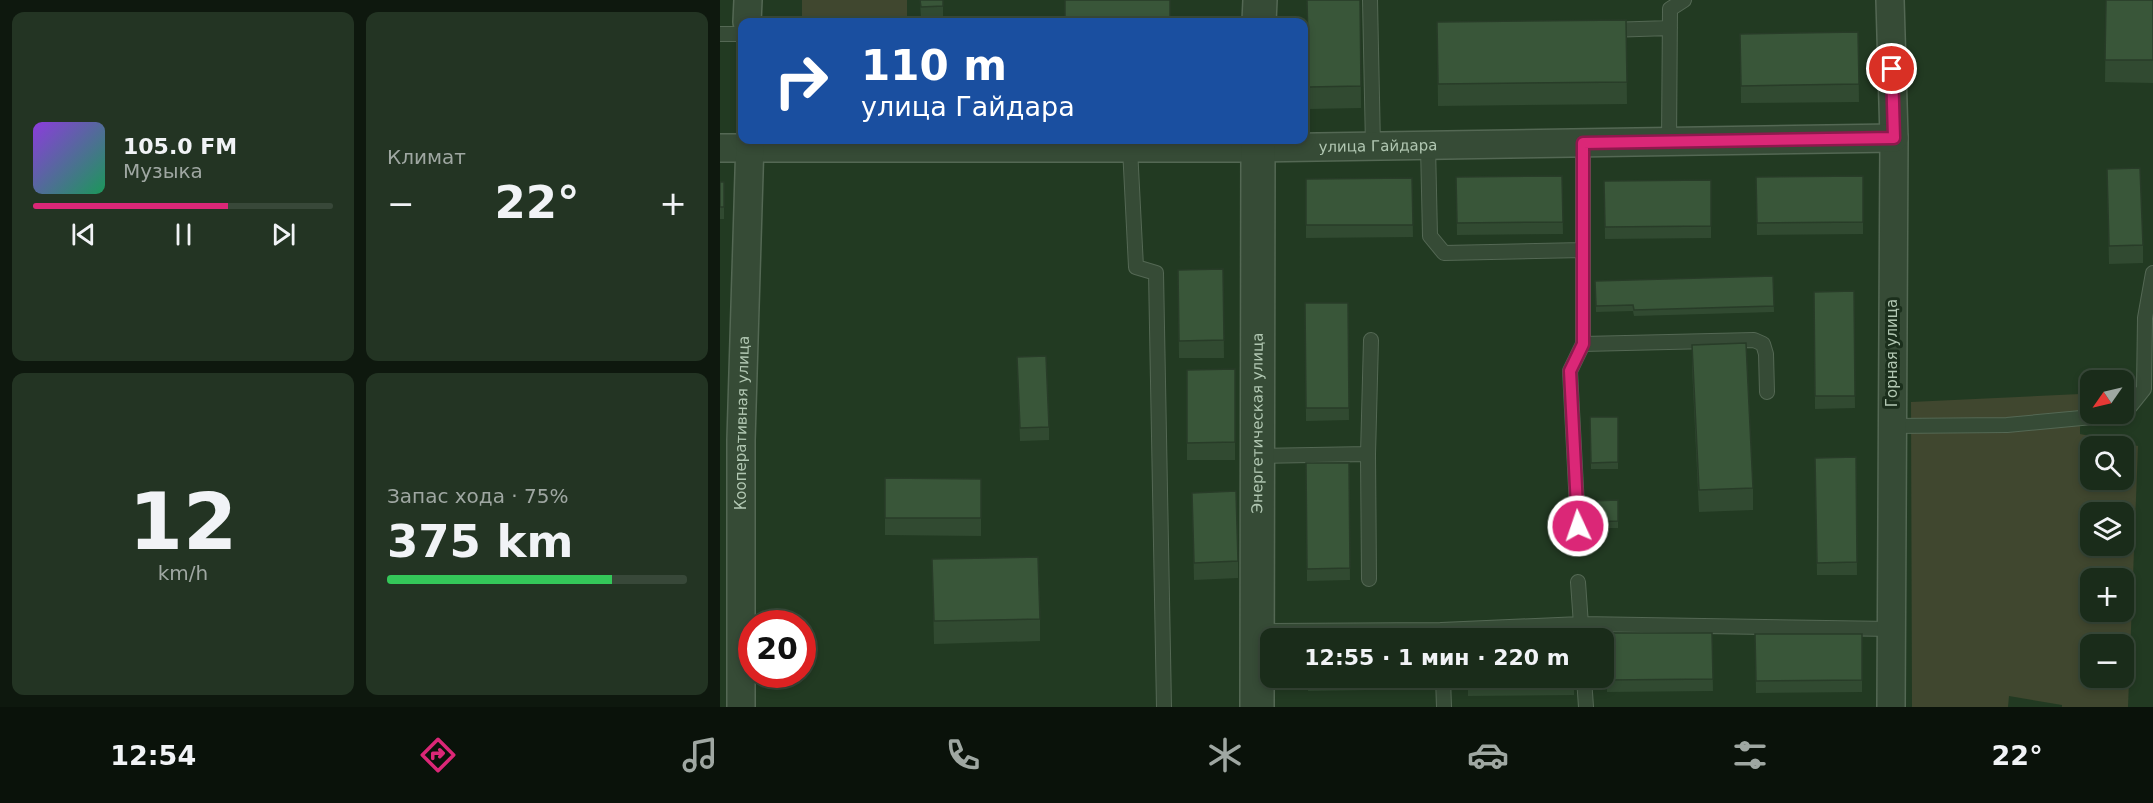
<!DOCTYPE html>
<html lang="ru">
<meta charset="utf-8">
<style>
body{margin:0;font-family:"DejaVu Sans",sans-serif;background:#233423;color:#f1f3f6;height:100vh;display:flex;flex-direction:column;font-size:22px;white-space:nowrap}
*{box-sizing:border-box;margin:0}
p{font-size:20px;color:#9fa7a2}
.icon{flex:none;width:33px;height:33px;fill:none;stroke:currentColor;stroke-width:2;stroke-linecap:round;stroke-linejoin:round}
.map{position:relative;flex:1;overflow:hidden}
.panel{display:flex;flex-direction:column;gap:12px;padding:12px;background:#0e180e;width:720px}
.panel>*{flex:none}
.top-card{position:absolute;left:18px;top:18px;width:570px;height:126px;border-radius:12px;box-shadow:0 3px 9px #0003,0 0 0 2px #384839;background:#1a4fa0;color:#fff;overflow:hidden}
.needle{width:39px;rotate:236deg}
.tools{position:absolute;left:1360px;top:370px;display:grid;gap:12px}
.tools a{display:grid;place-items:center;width:54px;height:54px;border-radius:12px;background:#1a2c1a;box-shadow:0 3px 9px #0003,0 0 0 2px #384839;font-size:30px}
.speed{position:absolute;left:18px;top:610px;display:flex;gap:12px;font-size:30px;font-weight:700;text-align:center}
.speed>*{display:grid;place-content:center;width:78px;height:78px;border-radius:50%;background:#1a2c1a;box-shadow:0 3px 9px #0003,0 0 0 2px #384839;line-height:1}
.speed .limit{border:9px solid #d22;background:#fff;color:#111}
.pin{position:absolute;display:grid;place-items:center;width:51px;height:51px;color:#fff;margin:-26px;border:3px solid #fff;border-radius:50%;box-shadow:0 2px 6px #0007}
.me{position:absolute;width:66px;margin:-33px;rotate:357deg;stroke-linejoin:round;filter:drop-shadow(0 0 4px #0008)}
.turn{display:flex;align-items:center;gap:21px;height:126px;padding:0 24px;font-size:27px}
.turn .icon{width:78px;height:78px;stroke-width:2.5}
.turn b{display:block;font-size:42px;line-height:51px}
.big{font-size:45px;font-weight:800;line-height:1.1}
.panel .tile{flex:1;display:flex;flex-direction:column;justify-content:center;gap:9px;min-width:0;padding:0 21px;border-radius:12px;background:#233423}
.panel .dial{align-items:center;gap:0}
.dial b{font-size:78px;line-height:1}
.song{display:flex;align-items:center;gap:18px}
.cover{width:72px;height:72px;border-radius:9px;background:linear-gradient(135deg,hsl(270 70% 55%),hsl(150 70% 35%))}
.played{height:6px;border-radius:3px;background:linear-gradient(90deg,#db2777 65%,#384839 65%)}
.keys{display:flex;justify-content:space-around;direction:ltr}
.heat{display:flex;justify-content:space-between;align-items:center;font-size:33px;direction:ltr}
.charge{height:9px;border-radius:4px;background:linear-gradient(90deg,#34c759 75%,#384839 0)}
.panel .tiles{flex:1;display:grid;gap:12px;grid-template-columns:repeat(2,1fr)}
.trip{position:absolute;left:540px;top:628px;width:354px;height:60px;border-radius:12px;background:#1a2c1a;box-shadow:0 3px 9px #0003,0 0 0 2px #384839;font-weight:800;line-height:60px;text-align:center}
.dock{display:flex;height:96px;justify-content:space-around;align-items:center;background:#0a120a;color:#9fa7a2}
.dock .icon{width:42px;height:42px}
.dock .active{color:#db2777}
.dock b{font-size:27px;color:#f1f3f6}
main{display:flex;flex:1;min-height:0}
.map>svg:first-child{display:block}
.green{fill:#40472f;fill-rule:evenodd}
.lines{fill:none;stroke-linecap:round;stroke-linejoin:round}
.service-casing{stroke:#546854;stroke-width:16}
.minor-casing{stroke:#546854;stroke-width:30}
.tertiary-casing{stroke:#546854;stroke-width:36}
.service{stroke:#364b36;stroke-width:14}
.minor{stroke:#364b36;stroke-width:27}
.tertiary{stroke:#364b36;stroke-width:33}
.wall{fill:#314a31}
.building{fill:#395639;stroke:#283c28;stroke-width:1.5}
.route-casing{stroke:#8e194d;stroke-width:15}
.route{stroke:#db2777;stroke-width:10}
.labels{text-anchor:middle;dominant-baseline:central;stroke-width:6;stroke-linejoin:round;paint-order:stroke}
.street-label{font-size:15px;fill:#b1c7b2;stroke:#1b2f1c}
</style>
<main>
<section class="panel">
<div class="tiles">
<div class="tile">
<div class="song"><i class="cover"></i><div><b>105.0 FM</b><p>Музыка</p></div></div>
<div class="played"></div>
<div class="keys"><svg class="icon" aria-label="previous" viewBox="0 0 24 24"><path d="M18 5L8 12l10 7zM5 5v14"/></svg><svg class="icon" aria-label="pause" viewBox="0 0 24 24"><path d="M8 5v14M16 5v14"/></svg><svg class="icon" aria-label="next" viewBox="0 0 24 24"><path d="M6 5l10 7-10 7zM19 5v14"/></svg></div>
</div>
<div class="tile"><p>Климат</p>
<div class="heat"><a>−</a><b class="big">22°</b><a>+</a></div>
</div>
<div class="tile dial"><b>12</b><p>km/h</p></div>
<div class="tile"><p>Запас хода · 75%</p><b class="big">375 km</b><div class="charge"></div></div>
</div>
</section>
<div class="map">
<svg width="1433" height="707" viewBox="0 0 1433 707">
<rect width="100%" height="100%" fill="#223a22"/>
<path class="green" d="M82 0H187V17L82 19Z
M1360 394V434L1418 446 1408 707H1342V705L1289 696 1288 707H1192L1191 402ZM1371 447H1404V480H1371ZM1371 513H1404V546H1371ZM1371 579H1404V612H1371ZM1371 645H1404V678H1371Z"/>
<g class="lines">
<defs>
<path id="service" d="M650 0 653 146
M888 30 950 28
M0 34H22
M949 142 950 9 964 0
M863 143V344L1034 340 1043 344 1046 354 1047 392
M708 146 710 236 724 253 863 250
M410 148 416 267 436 273 444 707
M1172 426 1287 425 1404 414 1424 389 1425 318 1433 273
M537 456 648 454
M858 526 850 371 863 344
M649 579 648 454 651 340
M858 582 862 639
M721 630 861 624 1171 629
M537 631 721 630V637
M723 678 724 707
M864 678 866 707"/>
<g id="minor">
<path d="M1170 0 1174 138 1171 707"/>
<path d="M27 22 28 0"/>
<path id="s1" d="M0 148H538L1174 138"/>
<path id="s2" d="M21 707V440L30 140"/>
</g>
<g id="tertiary">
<path d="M539 22 540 0"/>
<path id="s3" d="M537 707 538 140"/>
</g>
</defs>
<use href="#service" class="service-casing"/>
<use href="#minor" class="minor-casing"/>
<use href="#tertiary" class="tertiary-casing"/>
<use href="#service" class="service"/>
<use href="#minor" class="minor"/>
<use href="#tertiary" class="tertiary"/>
</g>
<path class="wall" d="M200 0H223V18L201 19Z
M587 0H640L641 108 589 109Z
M1386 0H1433V83L1385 82Z
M906 20 907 104 718 106 717 22Z
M1138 32 1139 102 1021 103 1020 34Z
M1387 169 1423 245V263L1389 264Z
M842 176 843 234 737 235 736 177Z
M1143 176V234L1037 235 1036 177Z
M692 178 693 237 586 238V179Z
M991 180V238L885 239 884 181Z
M0 182H4V219H0Z
M503 269 504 358H459L458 288Z
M1053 276 1054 312 914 316 913 311 876 312 875 281Z
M1134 291 1135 408 1095 409 1094 292Z
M585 303H628L629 420 586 421Z
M972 345 1033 488V510L979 512 972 367Z
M297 357 329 427V440L300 441Z
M515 369V460H467V370Z
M870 417H898V469H871Z
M1136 457 1137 575H1097L1095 458Z
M586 463H629L630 580 587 581Z
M165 478 261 479V536L165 535Z
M472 493 518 561V578L474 580Z
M898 500V528H870V501Z
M212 559 320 619V641L214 644Z
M886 633H992L993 691 887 692Z
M1035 634H1142V692L1036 693Z
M587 678H705V689L588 691Z
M748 678H854V695L748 696Z"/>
<path class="building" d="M200 0H223V6L201 7Z
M345 0H450V22H345Z
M587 0H640L641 86 589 87Z
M1386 0H1433V60H1385Z
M906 20 907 82 718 84 717 22Z
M280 21V22H237Z
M1138 32 1139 84 1021 86 1020 34Z
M1420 168 1423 245 1389 246 1387 169Z
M842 176 843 222 737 223 736 177Z
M1143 176V222L1037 223 1036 177Z
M692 178 693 225H586V179Z
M991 180V226L885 227 884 181Z
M0 182H4V207H0Z
M503 269 504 340 459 341 458 270Z
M1053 276 1054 306 914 310 913 305 876 306 875 281Z
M1134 291 1135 396H1095L1094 292Z
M585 303H628L629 408H586Z
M1026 343 1033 488 979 490 972 345Z
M326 356 329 427 300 428 297 357Z
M515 369V442L467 443V370Z
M870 417H898V462L871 463Z
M1136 457 1137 562 1097 563 1095 458Z
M586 463H629L630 568 587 569Z
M165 478 261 479V518H165Z
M516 491 518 561 474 563 472 493Z
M898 500V521L870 522V501Z
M318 557 320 619 214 621 212 559Z
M705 631V639H587V632Z
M886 633H992L993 679 887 680Z
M1035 634H1142V680L1036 681Z
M854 636V639H748V637Z
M588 678H637L588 679Z
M748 678H854V683L748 684Z"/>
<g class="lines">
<defs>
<path id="route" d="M858 526 850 371 863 344V143L1174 138 1172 69"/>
</defs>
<use href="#route" class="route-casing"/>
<use href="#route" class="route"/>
</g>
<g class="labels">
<g class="street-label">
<text stroke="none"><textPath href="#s1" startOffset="658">улица Гайдара</textPath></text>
<text transform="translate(1172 353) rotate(-90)">Горная улица</text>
<text stroke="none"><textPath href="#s2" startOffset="284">Кооперативная улица</textPath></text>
<text stroke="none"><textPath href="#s3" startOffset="284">Энергетическая улица</textPath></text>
</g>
</g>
</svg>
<div class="tools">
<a><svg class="needle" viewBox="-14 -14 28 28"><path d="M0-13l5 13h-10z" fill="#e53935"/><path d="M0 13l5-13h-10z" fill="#9fa7a2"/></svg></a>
<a><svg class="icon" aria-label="search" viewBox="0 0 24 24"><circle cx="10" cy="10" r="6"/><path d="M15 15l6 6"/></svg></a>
<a><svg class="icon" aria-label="layers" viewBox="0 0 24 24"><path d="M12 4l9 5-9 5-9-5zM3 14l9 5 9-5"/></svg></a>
<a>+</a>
<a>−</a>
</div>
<div class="speed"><div class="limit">20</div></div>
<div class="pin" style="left:1172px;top:69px;background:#d93025"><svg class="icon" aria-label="arrive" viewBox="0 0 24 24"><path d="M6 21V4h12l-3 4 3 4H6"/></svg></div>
<svg class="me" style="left:858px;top:526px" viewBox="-20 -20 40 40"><circle r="17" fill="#db2777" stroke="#fff" stroke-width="3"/><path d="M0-11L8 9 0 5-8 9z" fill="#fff"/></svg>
<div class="trip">12:55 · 1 мин · 220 m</div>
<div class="top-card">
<div class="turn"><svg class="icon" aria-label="right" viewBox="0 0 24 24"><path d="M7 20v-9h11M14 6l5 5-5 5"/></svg><div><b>110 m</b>улица Гайдара</div></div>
</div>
</div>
</main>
<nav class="dock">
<b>12:54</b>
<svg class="icon active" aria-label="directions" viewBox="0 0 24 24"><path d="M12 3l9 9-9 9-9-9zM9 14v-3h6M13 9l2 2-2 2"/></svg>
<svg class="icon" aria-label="music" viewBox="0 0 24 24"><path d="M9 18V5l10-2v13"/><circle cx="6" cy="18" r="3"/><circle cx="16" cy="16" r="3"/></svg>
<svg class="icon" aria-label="phone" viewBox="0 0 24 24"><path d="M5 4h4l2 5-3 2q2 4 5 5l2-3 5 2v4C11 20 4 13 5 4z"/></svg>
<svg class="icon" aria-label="climate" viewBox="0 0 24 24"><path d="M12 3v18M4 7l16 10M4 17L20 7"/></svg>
<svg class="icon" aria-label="car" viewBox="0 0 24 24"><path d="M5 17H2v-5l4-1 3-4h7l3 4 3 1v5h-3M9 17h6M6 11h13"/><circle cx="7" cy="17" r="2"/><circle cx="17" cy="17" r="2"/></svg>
<svg class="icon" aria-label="filters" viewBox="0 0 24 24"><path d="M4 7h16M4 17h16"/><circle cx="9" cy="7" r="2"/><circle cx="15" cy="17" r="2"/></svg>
<b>22°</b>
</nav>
